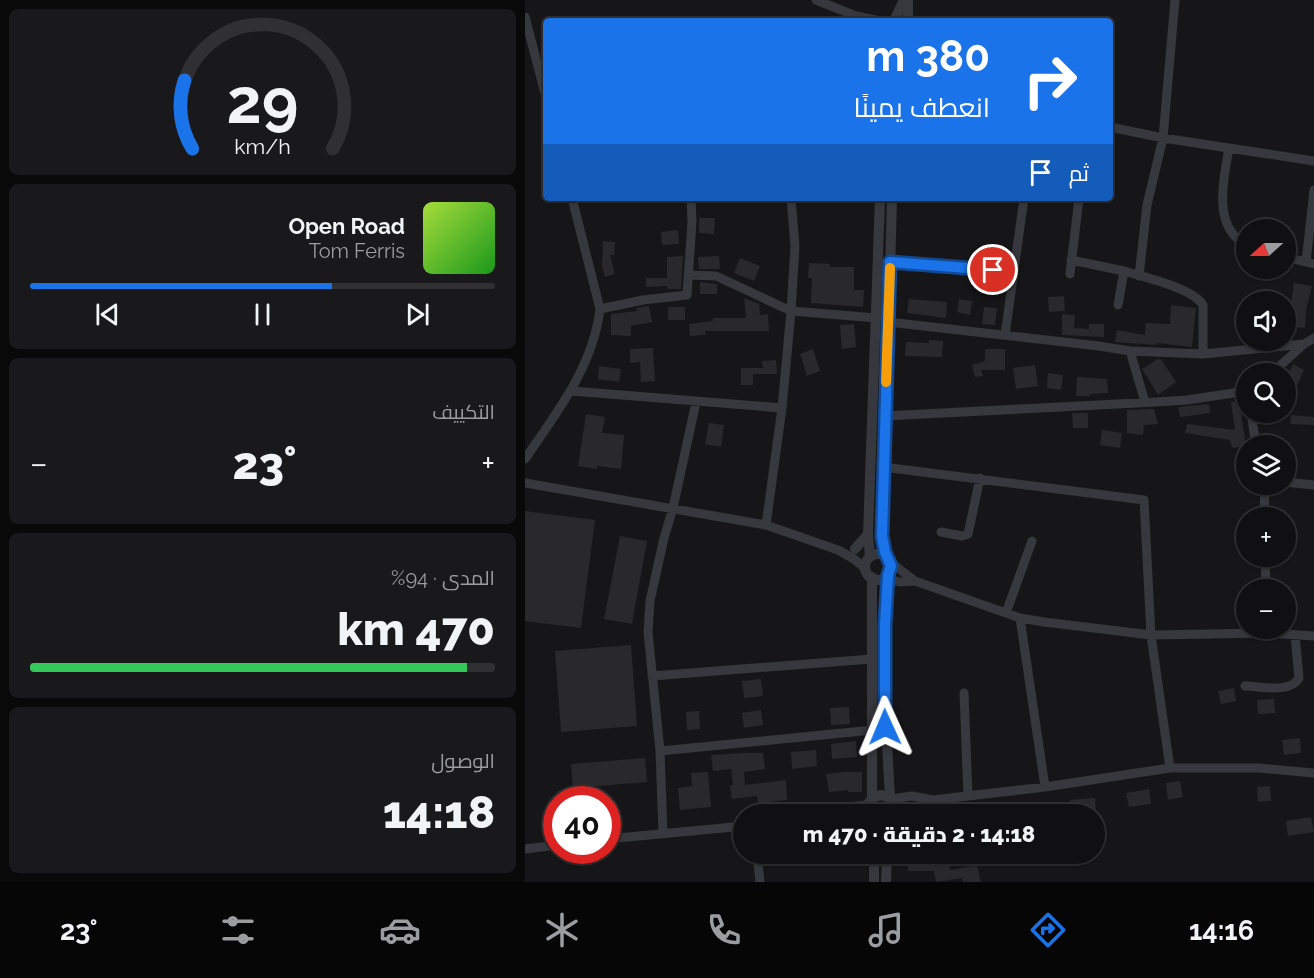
<!DOCTYPE html>
<html lang="ar">
<meta charset="utf-8">
<style>
body{margin:0;font-family:Raleway,Cairo,sans-serif;background:#19191b;color:#f1f3f6;direction:rtl;height:100vh;display:flex;flex-direction:column;font-size:22px;white-space:nowrap}
*{box-sizing:border-box;margin:0}
p{font-size:20px;color:#9c9d9f}
.icon{flex:none;width:33px;height:33px;fill:none;stroke:currentColor;stroke-width:2;stroke-linecap:round;stroke-linejoin:round}
.map{position:relative;flex:1;overflow:hidden;direction:ltr}
.details{display:flex;flex-direction:column;gap:9px;padding:9px;background:#09090a;width:525px}
.details>*{flex:none}
.guide{position:absolute;left:18px;top:18px;width:570px;height:183px;border-radius:6px;box-shadow:0 2px 4px #0004,0 0 0 2px #303032;direction:rtl;background:#1a73e8;color:#fff;overflow:hidden}
.needle{width:39px;rotate:249deg}
.tools{position:absolute;left:711px;top:219px;display:grid;gap:12px}
.tools a{display:grid;place-items:center;width:60px;height:60px;border-radius:50%;background:#101012;box-shadow:0 2px 4px #0004,0 0 0 2px #303032;font-size:30px}
.speed{position:absolute;left:18px;top:786px;display:flex;gap:12px;font-size:30px;font-weight:700;text-align:center}
.speed>*{display:grid;place-content:center;width:78px;height:78px;border-radius:50%;background:#101012;box-shadow:0 2px 4px #0004,0 0 0 2px #303032;line-height:1}
.speed .limit{border:9px solid #d22;background:#fff;color:#111}
.pin{position:absolute;display:grid;place-items:center;width:51px;height:51px;color:#fff;margin:-26px;border:3px solid #fff;border-radius:50%;box-shadow:0 2px 6px #0007}
.me{position:absolute;width:66px;margin:-33px;rotate:359deg;stroke-linejoin:round;filter:drop-shadow(0 0 4px #0008)}
.turn{display:flex;align-items:center;gap:21px;height:126px;padding:0 24px;font-size:27px}
.turn .icon{width:78px;height:78px;stroke-width:2.5}
.turn b{display:block;font-size:42px;line-height:51px}
.then{display:flex;align-items:center;height:57px;padding:0 24px;background:#0003;gap:12px;font-size:22px}
.big{font-size:45px;font-weight:800;line-height:1.1}
.details .card{flex:1;display:flex;flex-direction:column;justify-content:center;gap:9px;min-width:0;padding:0 21px;border-radius:9px;background:#19191b}
.details .dial{align-items:center;gap:0}
.dial svg{height:156px;overflow:visible;fill:none;stroke:#303032;stroke-width:7;stroke-linecap:round;text-anchor:middle}
.dial text{fill:#f1f3f6;stroke:none}
.song{display:flex;align-items:center;gap:18px}
.cover{width:72px;height:72px;border-radius:9px;background:linear-gradient(135deg,hsl(80 70% 55%),hsl(120 70% 35%))}
.played{height:6px;border-radius:3px;background:linear-gradient(90deg,#1a73e8 65%,#303032 65%)}
.keys{display:flex;justify-content:space-around;direction:ltr}
.heat{display:flex;justify-content:space-between;align-items:center;font-size:33px;direction:ltr}
.charge{height:9px;border-radius:4px;background:linear-gradient(90deg,#34c759 94%,#303032 0)}
.trip{position:absolute;left:208px;top:804px;width:372px;height:60px;border-radius:30px;background:#101012;box-shadow:0 2px 4px #0004,0 0 0 2px #303032;font-weight:800;line-height:60px;text-align:center;direction:rtl}
.dock{display:flex;height:96px;justify-content:space-around;align-items:center;background:#060607;color:#9c9d9f}
.dock .icon{width:42px;height:42px}
.dock .active{color:#1a73e8}
.dock b{font-size:27px;color:#f1f3f6}
main{display:flex;flex:1;min-height:0}
.map>svg:first-child{display:block}
.building{fill:#29292c}
.lines{fill:none;stroke-linecap:round;stroke-linejoin:round}
.minor{stroke:#37383d;stroke-width:9}
.tertiary{stroke:#37383d;stroke-width:10}
.route-casing{stroke:#114b97;stroke-width:15}
.route{stroke:#1a73e8;stroke-width:10}
.slow{stroke:#f59e0b;stroke-width:10}
</style>
<main>
<div class="map">
<svg width="789" height="882" viewBox="0 0 789 882">
<rect width="100%" height="100%" fill="#161618"/>
<path class="building" d="M174 218H190L189 234 174 233Z
M153 230 154 244 137 245 136 232Z
M78 241 90 242 89 255H85L90 274 80 277 77 266Z
M158 256 156 289H142V286L121 287V278H142V257Z
M194 256 195 269H174L173 257Z
M215 258 235 266 229 281 209 273Z
M284 263 305 264V267H329V290H339L338 307 286 303 287 278H283Z
M450 276 473 278 472 291 449 289Z
M175 282 192 284V294H175Z
M769 283 787 286 781 310 780 328 760 326V316L764 317Z
M539 296 540 311 524 312 523 297Z
M219 298 234 304 235 315 243 314 244 331H180L181 335 165 336 164 324 188 321V318H221Z
M384 299 422 302 421 318 382 313Z
M434 299 447 301 445 315 432 312Z
M646 305 671 308 667 347 632 343V345L590 342 592 330 620 335 621 323 645 324Z
M124 306 127 322 106 326V336L86 335V314L112 311 111 308Z
M143 307H160V320H143Z
M459 307 472 308 470 325 457 324Z
M537 314 550 315 549 328 564 329V324H579V337L537 335Z
M329 324 331 347 317 349 315 325Z
M404 340 418 341 417 357 380 356 381 342 404 343Z
M128 348 130 381 116 382 115 362 105 363V349Z
M288 349 295 371 282 376 275 354Z
M460 349H480V370H456L458 376 450 377 447 365 460 361Z
M633 359H636L651 382 633 395 617 369Z
M251 360 252 374H228V385H216V368H238L237 361Z
M768 364 779 370 765 401 760 399V382Z
M510 365 513 386 491 389 488 368Z
M74 366 96 369 94 382 73 379Z
M523 373 538 375 536 390 522 388Z
M552 377 582 379 583 393 565 394V396H551Z
M714 400 721 446 707 448 705 440 660 433 662 424 710 430 706 402Z
M684 404 685 413 655 417 653 407Z
M629 409 633 424 619 425 618 435 602 433V410Z
M547 413H563V428H548Z
M61 414 80 417 77 433 99 435 96 469 72 466V469L53 466Z
M766 415 789 417V425L765 424Z
M184 423 199 425 196 447 180 444Z
M577 430 597 433 595 448 575 445Z
M0 511 70 520 56 628 0 621Z
M95 536 122 541 107 624 79 619Z
M106 645 112 726 36 732 30 651Z
M236 679 238 696 219 698 217 681Z
M709 688 711 701 696 704 693 691Z
M749 699 750 713 733 714 732 700Z
M324 707 325 724 306 725 305 708Z
M236 710 238 725 219 728 217 713Z
M174 711 175 729 162 730 161 712Z
M775 738 776 753 759 755 757 740Z
M331 741 332 757 307 759 306 744Z
M291 750 292 766 267 769 266 752Z
M218 753H238L240 769 219 772 220 785 261 780 262 800 233 803 232 796 207 799 205 785H208L206 769 188 771 186 755Z
M120 758 122 782 48 788 46 764Z
M183 772 186 807 155 810 153 788 167 786 166 773Z
M318 772H337V792H323V790L304 792 301 774Z
M655 781 658 797 643 800 641 783Z
M745 786 746 801 733 802 732 787Z
M624 789 626 804 604 807 601 793Z
M570 798 571 813 547 814 545 800Z
M786 817 789 832 763 836 761 821Z
M398 854V863L423 859 425 870 452 865 456 882H438L437 878 411 882 409 871H383L382 855Z"/>
<g class="lines">
<path class="minor" d="M291 0 331 16 338 21
M331 16 355 21
M0 17 21 97
M585 127 638 138 789 161
M704 148C699 177 686 228 722 245
M760 257 789 264
M546 260 599 271
M365 262 489 272
M781 262 789 190
M545 274 554 198
M164 275 191 276 266 311 352 318
M614 276 622 205 638 138 650 0
M593 305 599 271C618 277 668 288 678 305V354
M75 309 118 300 162 295 167 222 166 198
M363 322 574 346 605 351 620 402
M480 335 499 198
M605 351 678 354 779 344
M746 374 779 344 789 338
M47 391 257 408
M726 412 731 446
M360 416 631 402 662 400 722 391
M0 459C32 412 68 367 75 309L47 198
M358 467 619 500 626 635 645 768
M760 482 789 485
M0 483 241 525 313 550 329 559 341 569
M739 518 740 484
M241 525 257 408 266 311 270 246 266 198
M416 532 437 536 443 534 455 478
M740 556 741 590
M364 561 390 581 495 618 519 622 626 635 743 633 789 636
M359 578 375 582 390 581
M481 613 507 541
M495 618 520 787
M127 676 347 659
M720 686C736 686 765 694 774 678L770 635
M439 693 443 796
M135 751 348 730
M366 799 387 796 408 800 520 787 645 768H734L789 773
M371 812 390 808 408 800
M301 814 324 807 342 805
M138 833 135 751 123 632 125 601 139 538 148 508 171 402
M82 839 219 826
M0 849 32 845
M232 854 235 882"/>
<path class="tertiary" d="M383 0V21
M369 21 379 0
M330 549 343 534
M340 567a13 13 0 1 1 26 0a13 13 0 1 1-26 0Z
M345 557 343 534 355 198
M362 558 358 536 367 198
M363 575 360 624V708L365 798
M347 577V798
M342 814C340 804 346 797 356 795 367 797 372 804 370 814
M349 882V854
M361 882 362 854"/>
</g>
<g class="lines">
<defs>
<path id="route" d="M360 727V624L363 575 366 566 360 552 357 536 365 262 468 270"/>
</defs>
<use href="#route" class="route-casing"/>
<use href="#route" class="route"/>
<path class="slow" d="M361 382 365 268"/>
</g>
</svg>
<div class="tools">
<a><svg class="needle" viewBox="-14 -14 28 28"><path d="M0-13l5 13h-10z" fill="#e53935"/><path d="M0 13l5-13h-10z" fill="#9c9d9f"/></svg></a>
<a><svg class="icon" aria-label="sound" viewBox="0 0 24 24"><path d="M4 9h4l5-4v14l-5-4H4zM17 9q2 3 0 6"/></svg></a>
<a><svg class="icon" aria-label="search" viewBox="0 0 24 24"><circle cx="10" cy="10" r="6"/><path d="M15 15l6 6"/></svg></a>
<a><svg class="icon" aria-label="layers" viewBox="0 0 24 24"><path d="M12 4l9 5-9 5-9-5zM3 14l9 5 9-5"/></svg></a>
<a>+</a>
<a>−</a>
</div>
<div class="speed"><div class="limit">40</div></div>
<div class="pin" style="left:468px;top:270px;background:#d93025"><svg class="icon" aria-label="arrive" viewBox="0 0 24 24"><path d="M6 21V4h12l-3 4 3 4H6"/></svg></div>
<svg class="me" style="left:360px;top:727px" viewBox="-20 -20 40 40"><path d="M0-17L14 15 0 8-14 15z" fill="#1a73e8" stroke="#fff" stroke-width="4"/></svg>
<div class="trip">14:18 · 2 دقيقة · 470 m</div>
<div class="guide">
<div class="turn"><svg class="icon" aria-label="right" viewBox="0 0 24 24"><path d="M7 20v-9h11M14 6l5 5-5 5"/></svg><div><b>380 m</b>انعطف يمينًا</div></div>
<div class="then">ثم<svg class="icon" aria-label="arrive" viewBox="0 0 24 24"><path d="M6 21V4h12l-3 4 3 4H6"/></svg></div>
</div>
</div>
<section class="details">
<div class="card dial"><svg viewBox="0 0 100 80">
<path d="M14 69A42 42 0 1 1 86 69"/>
<path d="M14 69A42 42 0 0 1 10 34" stroke="#1a73e8"/>
<text x="50" y="56" font-size="32" font-weight="700">29</text>
<text x="50" y="72" font-size="11">km/h</text>
</svg></div>
<div class="card">
<div class="song"><i class="cover"></i><div><b>Open Road</b><p>Tom Ferris</p></div></div>
<div class="played"></div>
<div class="keys"><svg class="icon" aria-label="previous" viewBox="0 0 24 24"><path d="M18 5L8 12l10 7zM5 5v14"/></svg><svg class="icon" aria-label="pause" viewBox="0 0 24 24"><path d="M8 5v14M16 5v14"/></svg><svg class="icon" aria-label="next" viewBox="0 0 24 24"><path d="M6 5l10 7-10 7zM19 5v14"/></svg></div>
</div>
<div class="card"><p>التكييف</p>
<div class="heat"><a>−</a><b class="big">23°</b><a>+</a></div>
</div>
<div class="card"><p>المدى · 94%</p><b class="big">470 km</b><div class="charge"></div></div>
<div class="card"><p>الوصول</p><b class="big">14:18</b></div>
</section>
</main>
<nav class="dock">
<b>14:16</b>
<svg class="icon active" aria-label="directions" viewBox="0 0 24 24"><path d="M12 3l9 9-9 9-9-9zM9 14v-3h6M13 9l2 2-2 2"/></svg>
<svg class="icon" aria-label="music" viewBox="0 0 24 24"><path d="M9 18V5l10-2v13"/><circle cx="6" cy="18" r="3"/><circle cx="16" cy="16" r="3"/></svg>
<svg class="icon" aria-label="phone" viewBox="0 0 24 24"><path d="M5 4h4l2 5-3 2q2 4 5 5l2-3 5 2v4C11 20 4 13 5 4z"/></svg>
<svg class="icon" aria-label="climate" viewBox="0 0 24 24"><path d="M12 3v18M4 7l16 10M4 17L20 7"/></svg>
<svg class="icon" aria-label="car" viewBox="0 0 24 24"><path d="M5 17H2v-5l4-1 3-4h7l3 4 3 1v5h-3M9 17h6M6 11h13"/><circle cx="7" cy="17" r="2"/><circle cx="17" cy="17" r="2"/></svg>
<svg class="icon" aria-label="filters" viewBox="0 0 24 24"><path d="M4 7h16M4 17h16"/><circle cx="9" cy="7" r="2"/><circle cx="15" cy="17" r="2"/></svg>
<b>23°</b>
</nav>
